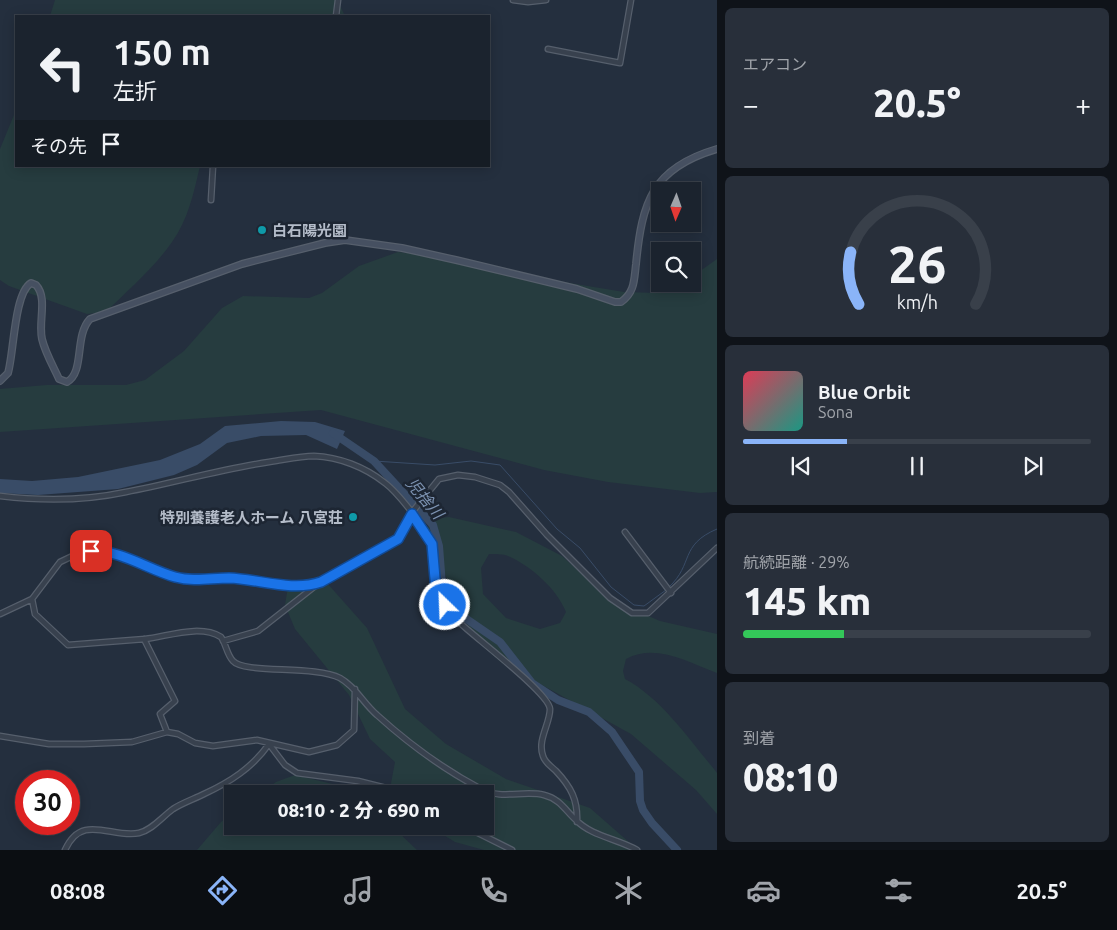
<!DOCTYPE html>
<html lang="ja">
<meta charset="utf-8">
<style>
body{margin:0;font-family:Ubuntu,"Noto Sans JP",sans-serif;background:#282f3a;color:#f1f3f6;height:100vh;display:flex;flex-direction:column;font-size:19px;white-space:nowrap}
*{box-sizing:border-box;margin:0}
p{font-size:16px;color:#a0a4aa}
.icon{flex:none;width:28px;height:28px;fill:none;stroke:currentColor;stroke-width:2;stroke-linecap:round;stroke-linejoin:round}
.map{position:relative;flex:1;overflow:hidden}
.details{display:flex;flex-direction:column;gap:8px;padding:8px;background:#0f1319;width:400px}
.details>*{flex:none}
.hud{position:absolute;left:15px;top:15px;width:475px;height:152px;border-radius:0px;box-shadow:0 2px 12px #0003,0 0 0 1px #39404a;background:#1b232e;color:#f1f3f6;overflow:hidden}
.needle{width:32px;rotate:182deg}
.tools{position:absolute;left:651px;top:182px;display:grid;gap:10px}
.tools a{display:grid;place-items:center;width:50px;height:50px;border-radius:0px;background:#1b232e;box-shadow:0 2px 12px #0003,0 0 0 1px #39404a;font-size:25px}
.speed{position:absolute;left:15px;top:770px;display:flex;gap:10px;font-size:25px;font-weight:700;text-align:center}
.speed>*{display:grid;place-content:center;width:65px;height:65px;border-radius:50%;background:#1b232e;box-shadow:0 2px 12px #0003,0 0 0 1px #39404a;line-height:1}
.speed .limit{border:8px solid #d22;background:#fff;color:#111}
.pin{position:absolute;display:grid;place-items:center;width:42px;height:42px;color:#fff;margin:-21px;border-radius:10px;box-shadow:0 2px 8px #0006}
.me{position:absolute;width:55px;margin:-28px;rotate:336deg;stroke-linejoin:round;filter:drop-shadow(0 0 4px #0008)}
.turn{display:flex;align-items:center;gap:18px;height:105px;padding:0 15px;font-size:22px}
.turn .icon{width:65px;height:65px;stroke-width:2.5}
.turn b{display:block;font-size:35px;line-height:42px}
.then{display:flex;align-items:center;height:48px;padding:0 15px;background:#0003;gap:10px;font-size:19px}
.big{font-size:38px;font-weight:800;line-height:1.1}
.details .widget{flex:1;display:flex;flex-direction:column;justify-content:center;gap:8px;min-width:0;padding:0 18px;border-radius:8px;background:#282f3a}
.details .dial{align-items:center;gap:0}
.dial svg{height:130px;overflow:visible;fill:none;stroke:#39404a;stroke-width:7;stroke-linecap:round;text-anchor:middle}
.dial text{fill:#f1f3f6;stroke:none}
.song{display:flex;align-items:center;gap:15px}
.cover{width:60px;height:60px;border-radius:8px;background:linear-gradient(135deg,hsl(350 70% 55%),hsl(170 70% 35%))}
.played{height:5px;border-radius:2px;background:linear-gradient(90deg,#8ab4f8 30%,#39404a 30%)}
.keys{display:flex;justify-content:space-around;direction:ltr}
.heat{display:flex;justify-content:space-between;align-items:center;font-size:28px;direction:ltr}
.charge{height:8px;border-radius:4px;background:linear-gradient(90deg,#34c759 29%,#39404a 0)}
.trip{position:absolute;left:224px;top:785px;width:270px;height:50px;border-radius:0px;background:#1b232e;box-shadow:0 2px 12px #0003,0 0 0 1px #39404a;font-weight:800;line-height:50px;text-align:center}
.tabs{display:flex;height:80px;justify-content:space-around;align-items:center;background:#0b0e12;color:#a0a4aa}
.tabs .icon{width:35px;height:35px}
.tabs .selected{color:#8ab4f8}
.tabs b{font-size:22px;color:#f1f3f6}
main{display:flex;flex:1;min-height:0}
.map>svg:first-child{display:block}
.green{fill:#263c3f;fill-rule:evenodd}
.water{fill:#394c67}
.lines{fill:none;stroke-linecap:round;stroke-linejoin:round}
.stream{stroke:#394c67;stroke-width:1}
.river{stroke:#394c67;stroke-width:8}
.street-casing{stroke:#565f6c;stroke-width:7}
.secondary-casing{stroke:#565f6c;stroke-width:8}
.street{stroke:#38414e;stroke-width:4.5}
.secondary{stroke:#465061;stroke-width:5.5}
.route-casing{stroke:#114b97;stroke-width:12}
.route{stroke:#1a73e8;stroke-width:9}
.culture-dot{fill:#0f9aa8;stroke:#1d2633;stroke-width:2}
.labels{text-anchor:middle;dominant-baseline:central;stroke-width:5;stroke-linejoin:round;paint-order:stroke}
.poi-label{font-size:15px;font-weight:bold;fill:#b4bcc9;stroke:#1d2633;text-anchor:start}
.water-label{font-size:16px;font-style:italic;fill:#7c92b1;stroke:#1d2633}
</style>
<main>
<div class="map">
<svg width="717" height="850" viewBox="0 0 717 850">
<rect width="100%" height="100%" fill="#242f3e"/>
<path class="green" d="M55 0H337L345 16H50Z
M16 110V166H200C194 192 188 220 172 242 155 267 127 291 106 312L87 314 9 286 0 280V149Z
M398 252 439 256 473 267 624 292 657 293 681 284H692L693 276 717 259V492L700 493 608 482 544 470 321 410 0 432V389L47 385H126L145 380 184 351 222 308 243 296 309 298 322 293 359 266Z
M449 517 516 532 562 556 609 599 660 621 717 634V673C687 662 656 643 626 659L623 671 625 679C661 698 688 738 714 769L717 773V814L696 790 631 734 502 663 474 639 426 532 431 519ZM489 554C495 554 503 554 508 556 531 566 557 589 566 612L560 623 540 629 506 618 483 594 481 568Z
M309 583H327L367 628 405 709 446 744 506 779 590 808 638 850H484L455 842 429 826H485V794H389L395 762 370 739 349 695 295 629 285 605 288 587Z
M295 775 374 794H259L276 782Z
M232 813V826H397L398 832 417 850H197L221 822Z"/>
<path class="water" d="M281 421 315 422 345 431 337 449 306 435 261 436 227 443 197 465 174 475 118 489 38 495 0 493V479L32 481 78 477 160 460 200 444 225 426Z"/>
<g class="lines">
<path class="stream" d="M374 461 435 465 471 461 500 465 557 529 580 548 611 587 634 605 644 606 666 590
M669 587C694 564 679 545 717 529"/>
<path class="river" d="M333 433 374 461 433 525 439 546 442 585 446 597 455 609 468 620 500 642 532 683 558 700 589 712 612 732 639 772 640 801 643 810 652 823 677 850"/>
<defs>
<path id="street" d="M513 0 528 2 546 0
M336 16 338 0
M548 49 620 63 631 0
M211 200 213 166
M0 496C42 501 84 501 126 492 174 483 221 469 269 462 284 460 299 456 314 456 339 457 365 467 385 483 397 492 429 531 432 545 438 579 429 594 459 622 473 636 549 693 550 709 550 724 537 740 543 756 545 763 552 767 556 771 571 787 578 800 577 822
M625 532 671 593
M32 599 35 614 68 645C94 643 120 641 145 639 169 636 200 624 221 637 226 644 227 655 233 661 244 674 315 665 340 678 356 687 363 703 377 715 409 744 443 769 481 789 501 800 524 790 544 795 560 799 565 810 576 820 591 836 618 839 637 850
M0 614 32 599 60 562 81 552 109 551 161 573 188 579 227 578 281 585 316 583 398 539 413 511 439 479 458 475 475 477 500 485 509 492 547 535 610 598 632 613H648L717 548
M144 639 175 701 160 714 167 732
M223 641 258 631 319 583
M0 736 49 744H84L132 742 167 732 178 734 195 743 213 746 257 740 309 752 337 745 354 730 355 689
M269 744 285 765 297 773 358 781 410 794
M464 826 512 850
M65 850C82 812 112 839 139 833 152 830 162 817 173 809 182 803 194 799 204 794 230 782 252 768 269 744"/>
<path id="secondary" d="M0 381 8 373C14 353 14 293 31 283L36 285C48 298 38 322 42 339 45 352 53 366 59 379L67 382C85 372 74 336 90 319L242 264 325 243 345 240 402 248 456 260 577 289 615 302H621C635 292 634 280 636 264 642 202 652 168 717 149"/>
</defs>
<use href="#street" class="street-casing"/>
<use href="#secondary" class="secondary-casing"/>
<use href="#street" class="street"/>
<use href="#secondary" class="secondary"/>
</g>
<g class="lines">
<defs>
<path id="route" d="M91 551C121 550 147 569 175 577 194 582 211 578 229 578 259 579 292 592 321 582L398 539 412 514 432 544 436 590 445 605"/>
</defs>
<use href="#route" class="route-casing"/>
<use href="#route" class="route"/>
</g>
<g class="culture-dot">
<circle cx="262" cy="230" r="5"/>
<circle cx="353" cy="517" r="5"/>
</g>
<g class="labels">
<g class="poi-label">
<text x="272" y="230">白石陽光園</text>
<text x="343" y="517" text-anchor="end">特別養護老人ホーム 八宮荘</text>
</g>
<g class="water-label">
<text transform="translate(425 498) rotate(50)">児捨川</text>
</g>
</g>
</svg>
<div class="tools">
<a><svg class="needle" viewBox="-14 -14 28 28"><path d="M0-13l5 13h-10z" fill="#e53935"/><path d="M0 13l5-13h-10z" fill="#a0a4aa"/></svg></a>
<a><svg class="icon" aria-label="search" viewBox="0 0 24 24"><circle cx="10" cy="10" r="6"/><path d="M15 15l6 6"/></svg></a>
</div>
<div class="speed"><div class="limit">30</div></div>
<div class="pin" style="left:91px;top:551px;background:#d93025"><svg class="icon" aria-label="arrive" viewBox="0 0 24 24"><path d="M6 21V4h12l-3 4 3 4H6"/></svg></div>
<svg class="me" style="left:445px;top:605px" viewBox="-20 -20 40 40"><circle r="17" fill="#1a73e8" stroke="#fff" stroke-width="3"/><path d="M0-11L8 9 0 5-8 9z" fill="#fff"/></svg>
<div class="trip">08:10 · 2 分 · 690 m</div>
<div class="hud">
<div class="turn"><svg class="icon" aria-label="left" viewBox="0 0 24 24"><path d="M17 20v-9H6M10 6l-5 5 5 5"/></svg><div><b>150 m</b>左折</div></div>
<div class="then">その先<svg class="icon" aria-label="arrive" viewBox="0 0 24 24"><path d="M6 21V4h12l-3 4 3 4H6"/></svg></div>
</div>
</div>
<section class="details">
<div class="widget"><p>エアコン</p>
<div class="heat"><a>−</a><b class="big">20.5°</b><a>+</a></div>
</div>
<div class="widget dial"><svg viewBox="0 0 100 80">
<path d="M14 69A42 42 0 1 1 86 69"/>
<path d="M14 69A42 42 0 0 1 9 37" stroke="#8ab4f8"/>
<text x="50" y="56" font-size="32" font-weight="700">26</text>
<text x="50" y="72" font-size="11">km/h</text>
</svg></div>
<div class="widget">
<div class="song"><i class="cover"></i><div><b>Blue Orbit</b><p>Sona</p></div></div>
<div class="played"></div>
<div class="keys"><svg class="icon" aria-label="previous" viewBox="0 0 24 24"><path d="M18 5L8 12l10 7zM5 5v14"/></svg><svg class="icon" aria-label="pause" viewBox="0 0 24 24"><path d="M8 5v14M16 5v14"/></svg><svg class="icon" aria-label="next" viewBox="0 0 24 24"><path d="M6 5l10 7-10 7zM19 5v14"/></svg></div>
</div>
<div class="widget"><p>航続距離 · 29%</p><b class="big">145 km</b><div class="charge"></div></div>
<div class="widget"><p>到着</p><b class="big">08:10</b></div>
</section>
</main>
<nav class="tabs">
<b>08:08</b>
<svg class="icon selected" aria-label="directions" viewBox="0 0 24 24"><path d="M12 3l9 9-9 9-9-9zM9 14v-3h6M13 9l2 2-2 2"/></svg>
<svg class="icon" aria-label="music" viewBox="0 0 24 24"><path d="M9 18V5l10-2v13"/><circle cx="6" cy="18" r="3"/><circle cx="16" cy="16" r="3"/></svg>
<svg class="icon" aria-label="phone" viewBox="0 0 24 24"><path d="M5 4h4l2 5-3 2q2 4 5 5l2-3 5 2v4C11 20 4 13 5 4z"/></svg>
<svg class="icon" aria-label="climate" viewBox="0 0 24 24"><path d="M12 3v18M4 7l16 10M4 17L20 7"/></svg>
<svg class="icon" aria-label="car" viewBox="0 0 24 24"><path d="M5 17H2v-5l4-1 3-4h7l3 4 3 1v5h-3M9 17h6M6 11h13"/><circle cx="7" cy="17" r="2"/><circle cx="17" cy="17" r="2"/></svg>
<svg class="icon" aria-label="filters" viewBox="0 0 24 24"><path d="M4 7h16M4 17h16"/><circle cx="9" cy="7" r="2"/><circle cx="15" cy="17" r="2"/></svg>
<b>20.5°</b>
</nav>
